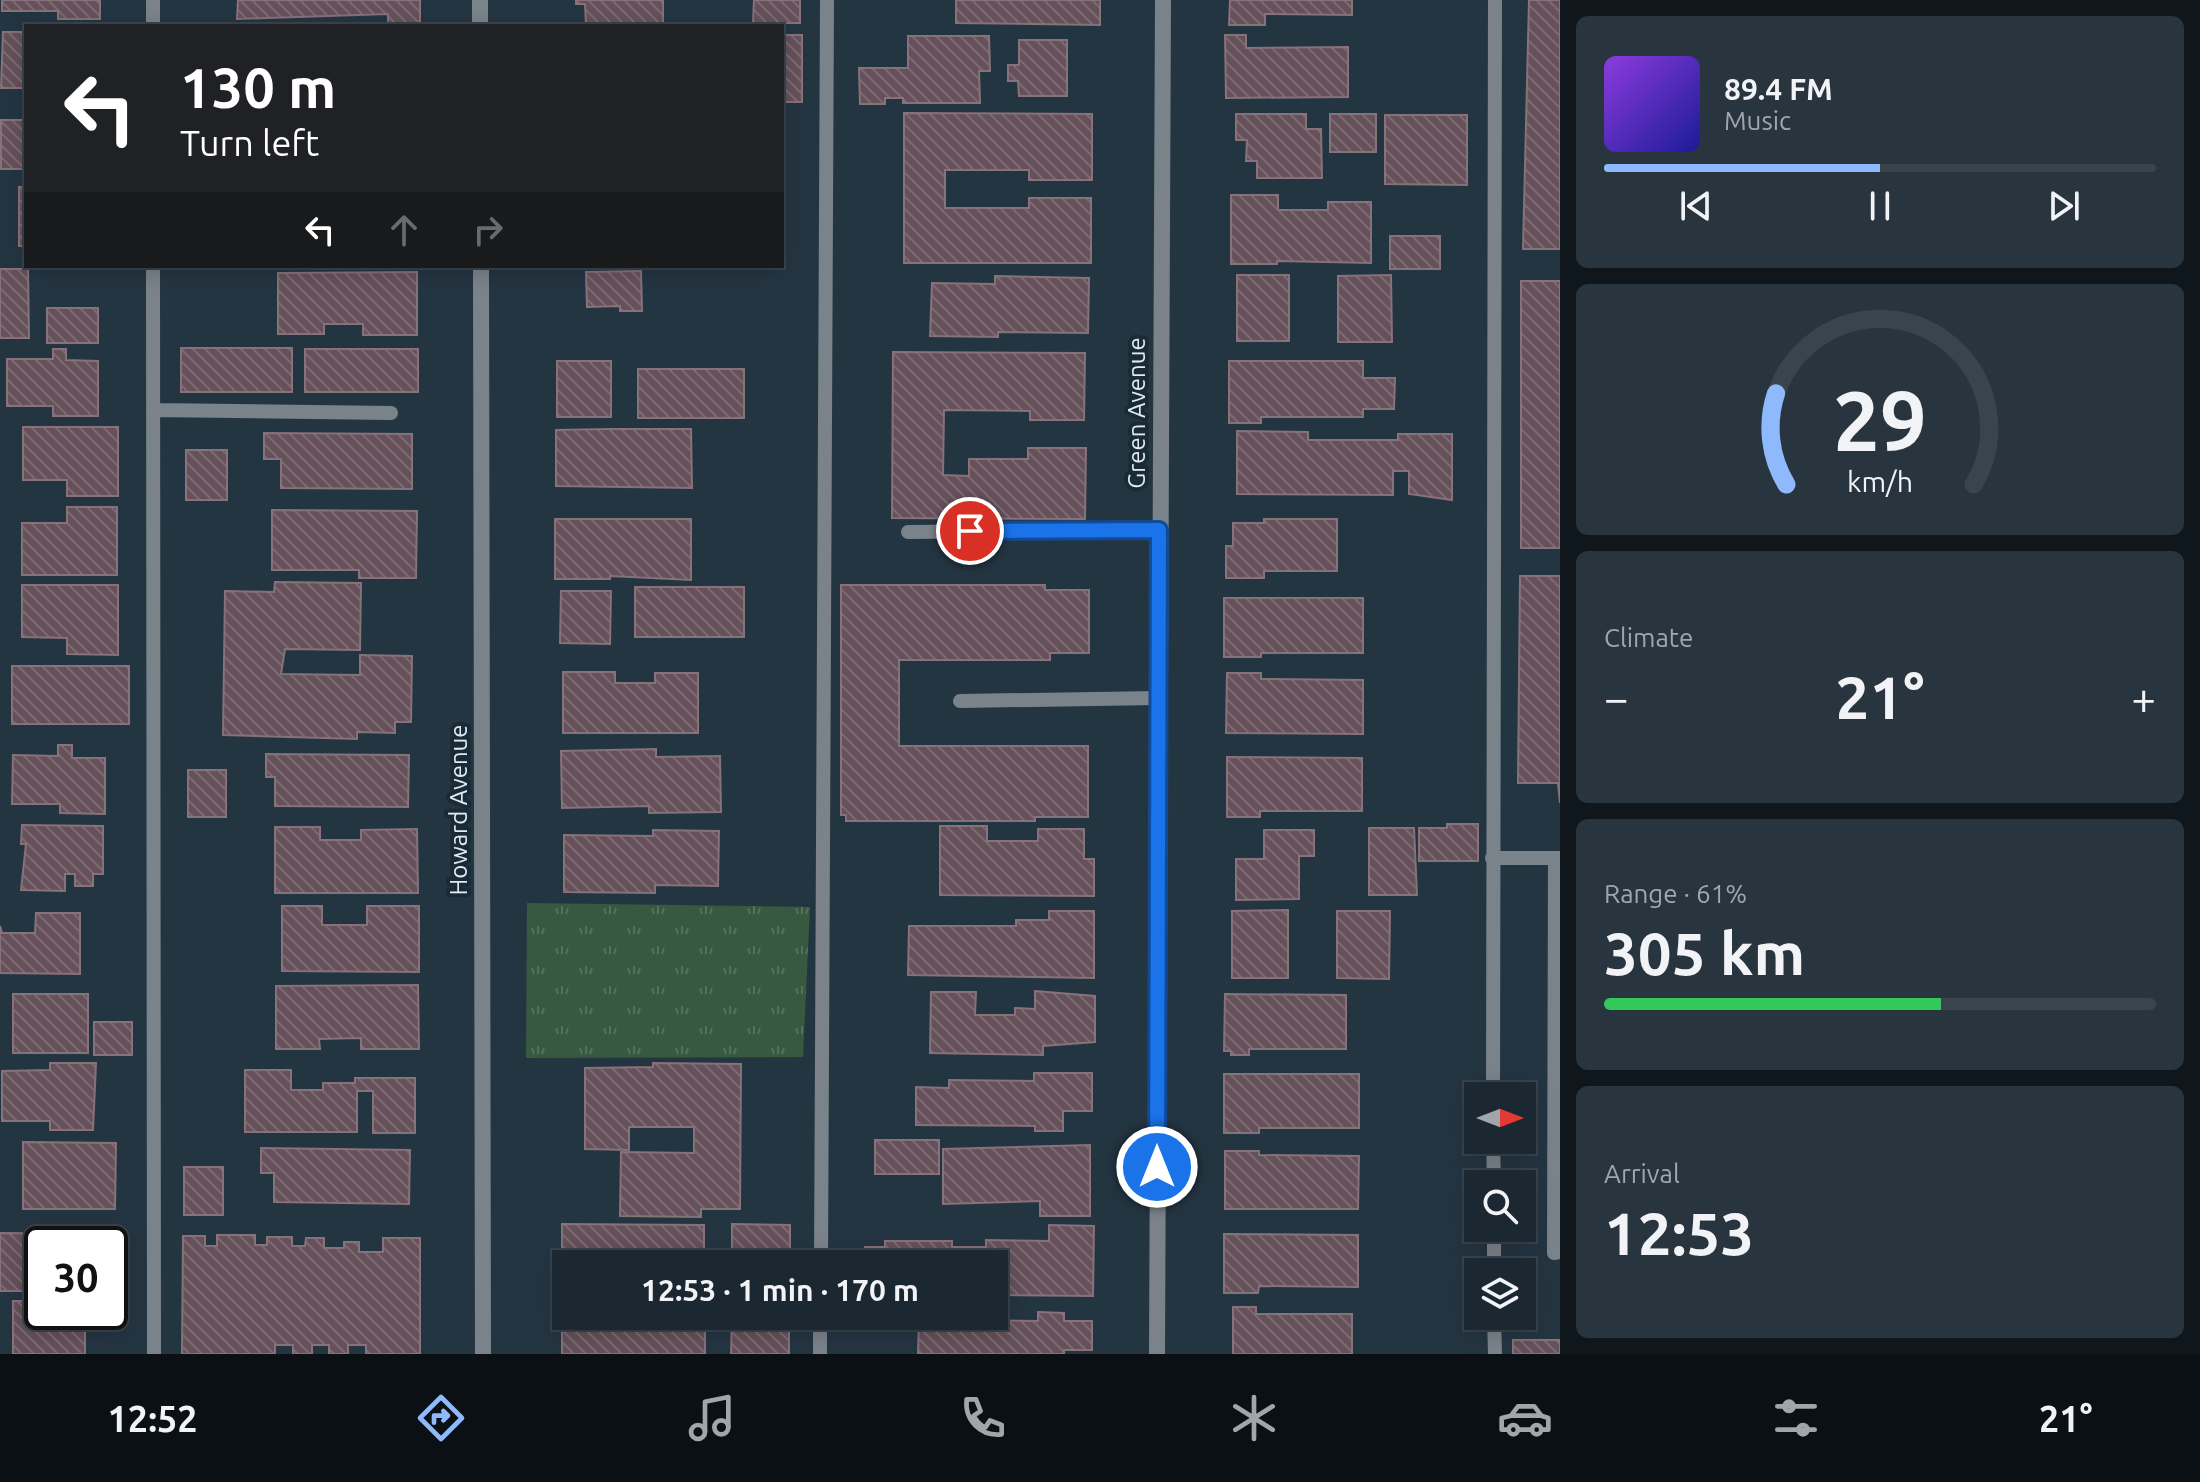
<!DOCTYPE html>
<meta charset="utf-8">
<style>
body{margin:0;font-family:Ubuntu,sans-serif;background:#28343e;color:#f1f3f6;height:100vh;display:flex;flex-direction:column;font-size:30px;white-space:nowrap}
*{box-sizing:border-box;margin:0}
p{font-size:26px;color:#a0a6ac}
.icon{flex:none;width:44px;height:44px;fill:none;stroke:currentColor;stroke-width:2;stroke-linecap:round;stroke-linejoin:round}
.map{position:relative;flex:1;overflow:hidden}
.drawer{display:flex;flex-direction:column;gap:16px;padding:16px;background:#0f161c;width:640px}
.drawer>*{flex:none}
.top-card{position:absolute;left:24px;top:24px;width:760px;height:244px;border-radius:0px;box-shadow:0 4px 20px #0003,0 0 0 2px #39444d;background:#202124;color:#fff;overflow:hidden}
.needle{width:52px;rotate:90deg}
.controls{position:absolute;left:1464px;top:1082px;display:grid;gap:16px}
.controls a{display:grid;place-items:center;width:72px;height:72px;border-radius:0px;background:#1b2832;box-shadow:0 4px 20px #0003,0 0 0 2px #39444d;font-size:40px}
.speed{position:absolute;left:24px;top:1226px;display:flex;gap:16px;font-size:40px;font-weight:700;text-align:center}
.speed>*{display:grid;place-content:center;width:104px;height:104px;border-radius:50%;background:#1b2832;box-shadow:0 4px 20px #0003,0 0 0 2px #39444d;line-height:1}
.speed .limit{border:4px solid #111;border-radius:12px;background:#fff;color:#111}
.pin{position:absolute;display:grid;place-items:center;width:68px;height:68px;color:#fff;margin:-34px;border:4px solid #fff;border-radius:50%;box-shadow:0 2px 8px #0007}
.me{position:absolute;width:88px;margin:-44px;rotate:0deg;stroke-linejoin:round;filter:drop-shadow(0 0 6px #0008)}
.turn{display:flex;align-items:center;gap:28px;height:168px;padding:0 24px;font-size:36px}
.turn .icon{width:104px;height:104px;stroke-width:2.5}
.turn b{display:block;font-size:56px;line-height:68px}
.lanes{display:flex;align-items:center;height:76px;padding:0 24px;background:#0003;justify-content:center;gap:40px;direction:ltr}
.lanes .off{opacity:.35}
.big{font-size:60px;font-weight:700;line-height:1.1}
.drawer .card{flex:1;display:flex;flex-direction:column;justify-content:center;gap:12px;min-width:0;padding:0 28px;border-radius:12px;background:#28343e}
.drawer .dial{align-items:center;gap:0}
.dial svg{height:208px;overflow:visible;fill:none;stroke:#39444d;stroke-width:7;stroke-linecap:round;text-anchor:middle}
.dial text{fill:#f1f3f6;stroke:none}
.song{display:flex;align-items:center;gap:24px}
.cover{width:96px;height:96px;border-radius:12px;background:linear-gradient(135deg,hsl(270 70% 55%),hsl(240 70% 35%))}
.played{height:8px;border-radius:4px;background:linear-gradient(90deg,#8eb9fc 50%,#39444d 50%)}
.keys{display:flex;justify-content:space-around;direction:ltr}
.heat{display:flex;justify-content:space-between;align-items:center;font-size:44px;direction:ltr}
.charge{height:12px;border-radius:6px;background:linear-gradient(90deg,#34c759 61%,#39444d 0)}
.trip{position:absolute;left:552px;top:1250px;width:456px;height:80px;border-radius:0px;background:#1b2832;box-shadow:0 4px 20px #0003,0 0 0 2px #39444d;font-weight:700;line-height:80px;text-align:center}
.tab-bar{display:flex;height:128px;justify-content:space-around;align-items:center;background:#0b1014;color:#a0a6ac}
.tab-bar .icon{width:56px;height:56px}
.tab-bar .active{color:#8eb9fc}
.tab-bar b{font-size:36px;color:#f1f3f6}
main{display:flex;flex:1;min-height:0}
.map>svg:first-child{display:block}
.park{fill:url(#park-tufts)}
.building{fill:url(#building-back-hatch);stroke:#87717a;stroke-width:2}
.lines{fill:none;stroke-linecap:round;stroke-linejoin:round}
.lane{stroke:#7b838a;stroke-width:14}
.street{stroke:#7b838a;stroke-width:16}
.route-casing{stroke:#114b97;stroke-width:20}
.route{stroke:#1a73e8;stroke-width:14}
.labels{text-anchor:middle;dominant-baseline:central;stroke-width:8;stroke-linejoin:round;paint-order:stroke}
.street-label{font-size:24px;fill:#e0eaf2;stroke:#1a2b37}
</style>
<main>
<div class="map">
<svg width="1560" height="1354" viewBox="0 0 1560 1354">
<defs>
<pattern id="park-tufts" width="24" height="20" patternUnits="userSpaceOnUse" patternTransform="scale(2)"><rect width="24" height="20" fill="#36593f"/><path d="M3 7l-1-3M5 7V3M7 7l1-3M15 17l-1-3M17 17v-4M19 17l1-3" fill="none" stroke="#53715b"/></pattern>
<pattern id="building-back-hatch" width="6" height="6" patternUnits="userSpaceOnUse" patternTransform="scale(2)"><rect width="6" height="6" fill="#66515a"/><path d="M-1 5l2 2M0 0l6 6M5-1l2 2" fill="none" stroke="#7c6a72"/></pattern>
</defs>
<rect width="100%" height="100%" fill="#243542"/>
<path class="park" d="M527 903 810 907 803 1057 526 1058Z"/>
<path class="building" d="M2 0H100V19H58V11H2Z
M238 0H420V23H388V14L237 19Z
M576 0H663V24L586 25 585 4H576Z
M754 0H800V23H753Z
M956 0H1100V25L956 23Z
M1230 0H1352V15L1265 14V25H1229Z
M1529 0H1560V249H1523Z
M3 32H26V88H1Z
M782 35H802V102H782Z
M1225 35H1246V48L1348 47V97L1226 98Z
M908 36H989L990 71H979L980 103H903V98H885V104H860L859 68H908Z
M1019 40H1067V96H1019L1018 81H1008V65H1019Z
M904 113 1092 114V180H1029V170H945V208H1029V198H1091V263H904Z
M1236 114H1306V129H1321L1322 178H1257V161H1246L1247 140H1236Z
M1330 114H1376V152H1330Z
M1385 115H1467V185L1385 184Z
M1 120H26V169H1Z
M19 187H26V246H19Z
M1231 195H1278V210H1328V202H1371V263L1277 261V264H1231Z
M1390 236H1440V269H1390Z
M0 269H28L29 338H0Z
M641 271 642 311H620V306L587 307 586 272Z
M417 272V335H363V324H324V334H278V273Z
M1237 275H1289V341H1237Z
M1391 275 1392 342H1338V276Z
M995 276 1089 278 1088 333 998 332V337L930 336 932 283 995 284Z
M1521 281H1560V548H1521Z
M47 308H98V343H47Z
M181 348H292V392H181Z
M53 349H66V360L98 361V416H53V406H7V359H53Z
M305 349H418V392H305Z
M893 352 1085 353 1084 420H1030V411L944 410 943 475 969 476V459H1028V448H1086L1085 519 892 518Z
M557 361H611V417H557Z
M1229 361H1363V378H1395L1394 409H1363V417H1261V423H1229Z
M638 369H744V418H638Z
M23 427H118V496H67V480H23Z
M609 429H691L692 488 556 486V430Z
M1237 431 1308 432V440H1398V434H1452V500L1409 494V471H1393V495L1237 494Z
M264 433 412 434V489L281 488V459H264Z
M186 450H227V500H186Z
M67 507H117V575H22V523H67Z
M272 510 417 511 416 578H359V570H272Z
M555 519H691V580L610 576V579H555Z
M1264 519H1337V571H1264V578H1226V546H1233V523H1264Z
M1520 576H1560V803L1558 783H1518Z
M275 582 361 583 360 650 285 649 281 674 360 675V655L412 656 411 722H395V733L357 732V739L223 735 225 591 274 592Z
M22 585H118V655L67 654V638L22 637Z
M841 585H1045V590H1089V653H1050V660H899V746H1088V817H1035V821H846V815H841Z
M635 587H744V637H635Z
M561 591H611L610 644 560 643Z
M1224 598H1363V653H1261V657H1224Z
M12 666H129V724H12Z
M563 672H615V683H655V673H698V733H563Z
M1227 673H1261V679L1363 680V734L1226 733Z
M58 745H72V758H105V814L60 813V804H12L13 755 58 756Z
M656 749V757L720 756 721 812 649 813V806L562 808 561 751Z
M266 754 409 755 408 807 275 806V777H266Z
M1227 757 1362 758V811H1260V817H1227Z
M188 770H226V817H188Z
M1447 824H1478V861H1419V828H1447Z
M22 825 103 826V874H93V886H75V874H65V891L21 890 26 844H21Z
M940 826H987V841H1038V829H1084V859H1094V896L940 895Z
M275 827H320V840H361V830L417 829 418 893H275Z
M1369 828H1414L1417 895H1369Z
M653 830 719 831 718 886 655 885V893L564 892V835L653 836Z
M1264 830H1314V856H1299V899L1236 900V859H1264Z
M282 906H322V925H367V906H419V972L282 971Z
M1288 910V978H1232V911Z
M1049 911H1094V978L908 975 909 926H1016V920H1049Z
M1337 911H1390L1389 979 1337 978Z
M36 913H80V974L0 973V926L2 933H35Z
M418 985 419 1049H361V1038L319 1039 320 1049H276V986Z
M1035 991 1095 996V1042L1043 1046V1055L930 1053 931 992H976L975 1015H1015V1008L1035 1009Z
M13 994H88V1053H13Z
M1225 994 1346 995V1049H1249V1055H1231V1051H1224Z
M94 1022H132V1055H94Z
M50 1063H96L93 1130H50V1121H2V1071L50 1070Z
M653 1063 741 1064 740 1209H701V1217L620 1216 621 1152 694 1153V1127H629V1150L585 1149V1068L653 1067Z
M245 1070H291V1090H323V1083H355V1078H415V1133H373V1091H357V1132H245Z
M1034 1073H1092V1111H1063V1131H1035V1126L916 1125V1087L949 1088V1080L1034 1081Z
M1224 1074H1359V1128H1259V1133H1224Z
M875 1140H939V1174H875Z
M23 1142 116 1143 115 1209H23Z
M1090 1145V1216H1040V1201L943 1204V1149Z
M261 1148 410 1150 409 1204 274 1202V1173H261Z
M1225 1151H1259V1155L1359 1156 1358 1209H1225Z
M184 1167H223V1215H184Z
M562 1224 704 1225V1264H566V1316H705V1354H562Z
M732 1224 790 1225V1264H732Z
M1049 1225 1094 1226 1093 1296 994 1295V1264H865V1247H885V1241H952V1247H986V1240L1049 1241Z
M0 1233 109 1234V1244H42V1291H0Z
M1224 1234 1358 1235V1287L1259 1286 1258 1293H1224Z
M217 1235H255V1245H267V1237H292V1246H305L306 1238H324V1248H344V1242H359V1252H383V1238H420V1354H366V1345H348V1354H329V1345H312V1354H293V1345H275V1354H182L183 1236H205V1246H217Z
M13 1301H42V1312H85V1354H13Z
M1233 1307H1256V1314H1352V1354H1233Z
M1038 1312 1064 1313V1321H1092V1350H1064V1354H918L919 1319 1038 1321Z
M732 1316H789V1354H731Z
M1513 1340H1560V1354H1513Z"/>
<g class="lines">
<path class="lane" d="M153 26V0
M153 266 154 1354
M153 410 391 413
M908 532 1159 530
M960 701 1158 698
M1492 858H1560
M1555 858 1554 1253 1560 1252
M1493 1096 1495 0
M1493 1140 1494 1184
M1494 1228V1272
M821 1264 827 0
M1494 1316 1495 1354
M820 1354V1316"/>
<path class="street" d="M480 0V26
M481 266 483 1354
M1157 1354 1163 0"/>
</g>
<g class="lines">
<defs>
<path id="route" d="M970 531 1159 530 1157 1167"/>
</defs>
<use href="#route" class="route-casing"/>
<use href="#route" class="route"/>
</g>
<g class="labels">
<g class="street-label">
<text transform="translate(1136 413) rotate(-90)">Green Avenue</text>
<text transform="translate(458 810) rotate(-90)">Howard Avenue</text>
</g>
</g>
</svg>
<div class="controls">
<a><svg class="needle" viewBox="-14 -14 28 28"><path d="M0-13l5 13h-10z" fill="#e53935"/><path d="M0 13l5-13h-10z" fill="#a0a6ac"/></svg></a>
<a><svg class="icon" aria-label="search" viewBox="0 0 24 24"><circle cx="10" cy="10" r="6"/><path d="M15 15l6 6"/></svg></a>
<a><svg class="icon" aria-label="layers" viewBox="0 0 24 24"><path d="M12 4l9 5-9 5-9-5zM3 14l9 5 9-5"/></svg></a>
</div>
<div class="speed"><div class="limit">30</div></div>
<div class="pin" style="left:970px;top:531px;background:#d93025"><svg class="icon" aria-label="arrive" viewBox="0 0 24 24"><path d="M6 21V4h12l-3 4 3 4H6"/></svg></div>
<svg class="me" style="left:1157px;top:1167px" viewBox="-20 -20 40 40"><circle r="17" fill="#1a73e8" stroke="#fff" stroke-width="3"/><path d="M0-11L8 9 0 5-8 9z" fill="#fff"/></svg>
<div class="trip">12:53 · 1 min · 170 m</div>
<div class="top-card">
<div class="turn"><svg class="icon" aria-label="left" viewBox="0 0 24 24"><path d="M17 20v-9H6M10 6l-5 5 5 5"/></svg><div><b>130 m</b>Turn left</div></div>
<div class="lanes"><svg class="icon" aria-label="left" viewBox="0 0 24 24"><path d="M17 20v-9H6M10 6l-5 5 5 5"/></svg><svg class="icon off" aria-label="ahead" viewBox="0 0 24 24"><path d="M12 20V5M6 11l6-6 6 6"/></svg><svg class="icon off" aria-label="right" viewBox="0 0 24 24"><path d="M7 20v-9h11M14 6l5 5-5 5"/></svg></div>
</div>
</div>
<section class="drawer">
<div class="card">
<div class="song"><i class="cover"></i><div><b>89.4 FM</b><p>Music</p></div></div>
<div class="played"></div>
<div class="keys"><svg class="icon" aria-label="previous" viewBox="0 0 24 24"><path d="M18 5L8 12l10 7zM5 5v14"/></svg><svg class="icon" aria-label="pause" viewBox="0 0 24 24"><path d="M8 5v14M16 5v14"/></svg><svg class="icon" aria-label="next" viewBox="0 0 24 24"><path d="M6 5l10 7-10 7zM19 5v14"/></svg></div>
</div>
<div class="card dial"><svg viewBox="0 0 100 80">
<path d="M14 69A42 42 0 1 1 86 69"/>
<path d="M14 69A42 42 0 0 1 10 34" stroke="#8eb9fc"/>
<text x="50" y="56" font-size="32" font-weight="700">29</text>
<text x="50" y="72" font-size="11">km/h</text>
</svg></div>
<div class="card"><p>Climate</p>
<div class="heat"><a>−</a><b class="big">21°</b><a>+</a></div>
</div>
<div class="card"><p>Range · 61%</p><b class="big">305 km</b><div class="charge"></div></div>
<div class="card"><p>Arrival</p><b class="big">12:53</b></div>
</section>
</main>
<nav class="tab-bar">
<b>12:52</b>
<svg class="icon active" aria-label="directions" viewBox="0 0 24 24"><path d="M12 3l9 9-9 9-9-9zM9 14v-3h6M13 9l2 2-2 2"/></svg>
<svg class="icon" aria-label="music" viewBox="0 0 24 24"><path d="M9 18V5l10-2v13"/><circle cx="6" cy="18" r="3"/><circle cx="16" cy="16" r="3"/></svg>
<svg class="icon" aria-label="phone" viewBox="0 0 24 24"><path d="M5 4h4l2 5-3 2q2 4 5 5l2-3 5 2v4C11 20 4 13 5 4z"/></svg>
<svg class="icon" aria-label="climate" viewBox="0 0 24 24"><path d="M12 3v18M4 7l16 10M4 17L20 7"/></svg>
<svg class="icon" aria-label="car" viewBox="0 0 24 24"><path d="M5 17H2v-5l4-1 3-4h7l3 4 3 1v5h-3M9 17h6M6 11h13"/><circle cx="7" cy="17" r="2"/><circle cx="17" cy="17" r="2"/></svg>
<svg class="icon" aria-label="filters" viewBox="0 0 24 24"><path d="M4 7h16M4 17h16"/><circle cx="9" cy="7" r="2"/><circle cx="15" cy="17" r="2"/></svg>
<b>21°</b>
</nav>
